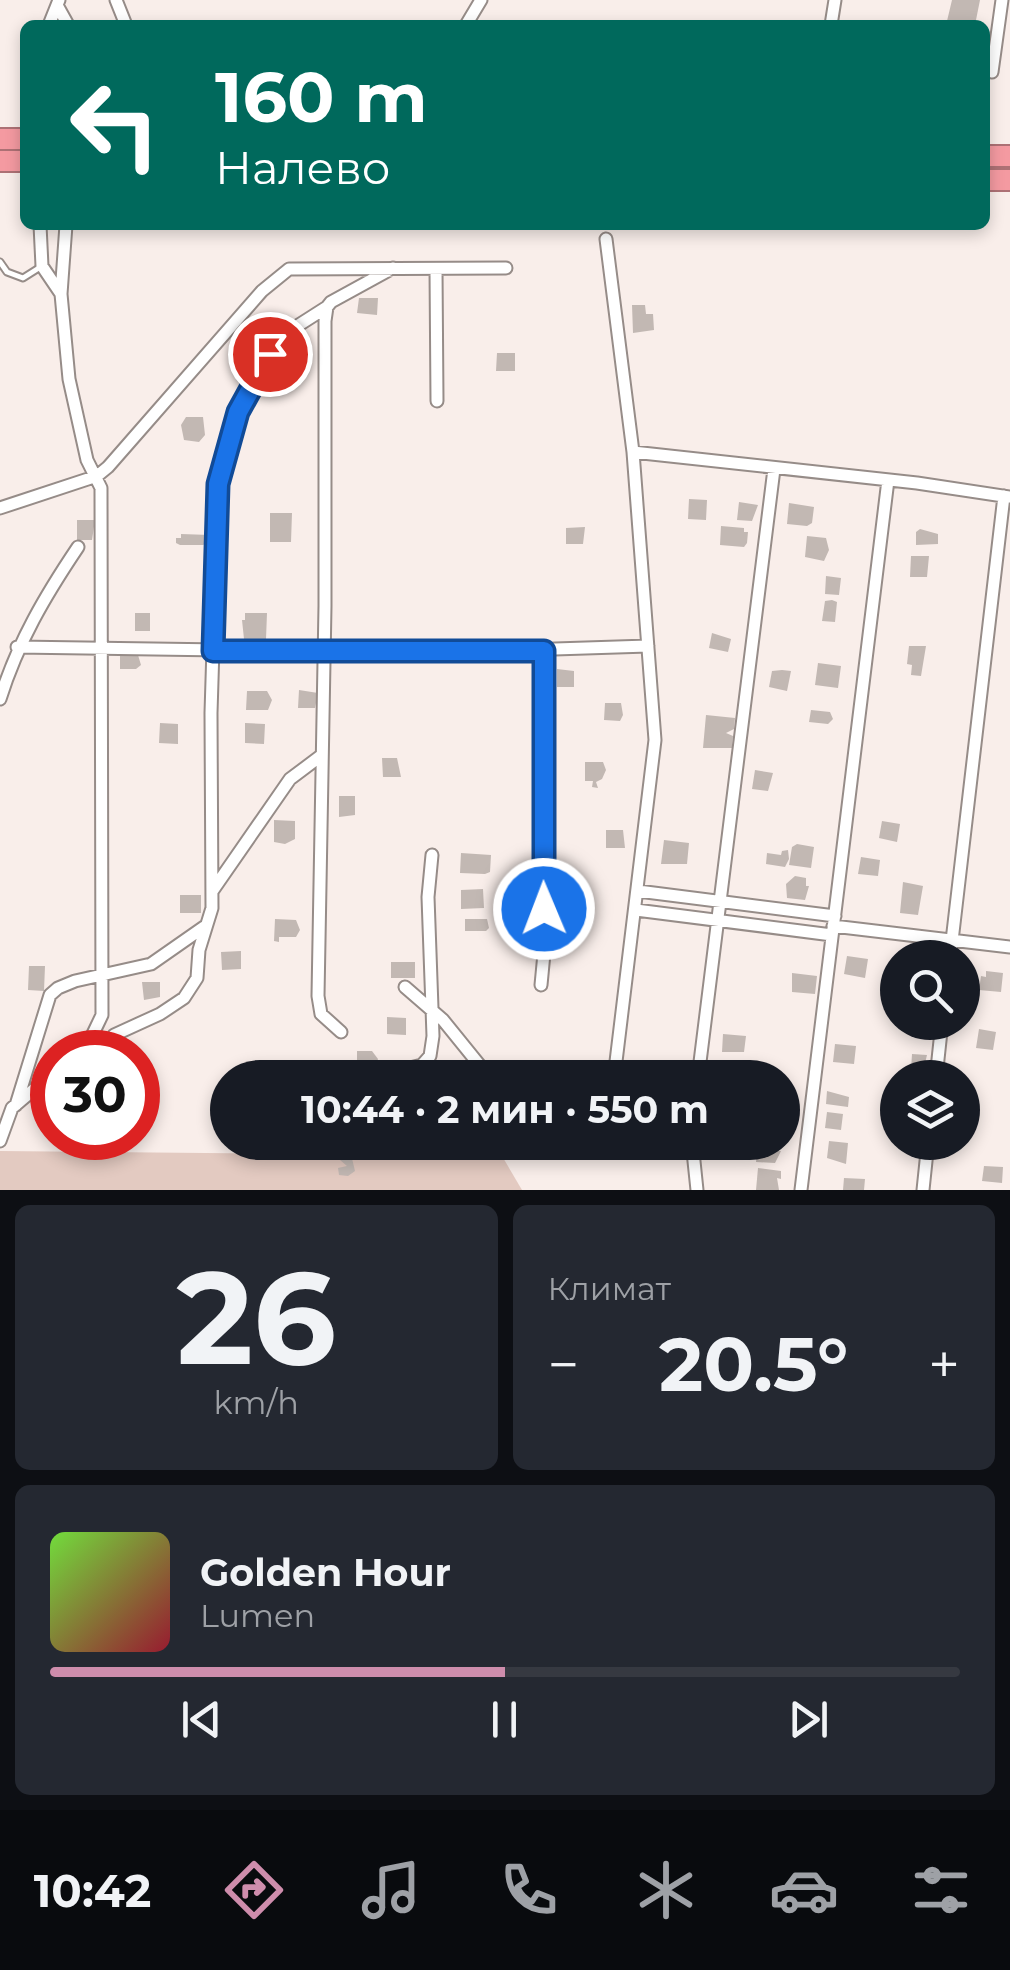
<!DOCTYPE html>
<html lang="ru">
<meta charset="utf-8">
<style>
body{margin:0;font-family:Montserrat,sans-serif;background:#242831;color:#f1f3f6;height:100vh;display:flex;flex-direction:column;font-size:38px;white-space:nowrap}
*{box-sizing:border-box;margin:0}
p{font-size:32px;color:#9ea1a6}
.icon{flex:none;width:55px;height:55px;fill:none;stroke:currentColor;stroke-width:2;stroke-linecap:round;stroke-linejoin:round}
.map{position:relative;height:1190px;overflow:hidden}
.drawer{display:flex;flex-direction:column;gap:15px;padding:15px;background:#0d0f14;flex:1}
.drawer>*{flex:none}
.top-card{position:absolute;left:20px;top:20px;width:970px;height:210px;border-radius:15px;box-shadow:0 5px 15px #0003;background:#00695c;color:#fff;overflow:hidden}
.tools{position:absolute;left:880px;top:940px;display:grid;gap:20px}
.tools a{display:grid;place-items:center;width:100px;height:100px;border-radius:50%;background:#171b24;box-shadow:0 5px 15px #0003;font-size:50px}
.speed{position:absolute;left:30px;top:1030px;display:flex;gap:20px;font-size:50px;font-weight:700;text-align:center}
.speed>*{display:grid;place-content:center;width:130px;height:130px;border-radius:50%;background:#171b24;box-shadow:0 5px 15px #0003;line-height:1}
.speed .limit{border:15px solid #d22;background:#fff;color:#111}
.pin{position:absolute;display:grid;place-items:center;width:85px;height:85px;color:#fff;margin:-42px;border:5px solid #fff;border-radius:50%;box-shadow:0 2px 10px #0007}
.me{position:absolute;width:110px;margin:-55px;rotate:359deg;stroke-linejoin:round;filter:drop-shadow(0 0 8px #0008)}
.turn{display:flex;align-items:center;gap:35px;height:210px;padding:0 30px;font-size:45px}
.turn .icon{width:130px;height:130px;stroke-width:2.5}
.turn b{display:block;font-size:70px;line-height:85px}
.big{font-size:75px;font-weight:700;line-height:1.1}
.drawer .card{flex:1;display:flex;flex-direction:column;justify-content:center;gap:15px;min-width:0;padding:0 35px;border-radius:15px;background:#242831}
.drawer .dial{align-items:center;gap:0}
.dial b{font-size:130px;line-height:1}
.song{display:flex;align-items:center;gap:30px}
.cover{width:120px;height:120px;border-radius:15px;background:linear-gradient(135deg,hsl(100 70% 55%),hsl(350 70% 35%))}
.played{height:10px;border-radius:5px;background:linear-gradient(90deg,#ce8dac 50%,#363941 50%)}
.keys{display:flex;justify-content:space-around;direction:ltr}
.heat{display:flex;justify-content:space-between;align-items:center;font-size:55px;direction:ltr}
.drawer .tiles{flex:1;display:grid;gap:15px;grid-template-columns:1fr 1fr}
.card:last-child{grid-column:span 2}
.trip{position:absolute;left:210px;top:1060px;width:590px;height:100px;border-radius:50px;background:#171b24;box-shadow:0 5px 15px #0003;font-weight:700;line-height:100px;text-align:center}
.menu{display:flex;height:160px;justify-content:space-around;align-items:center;background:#090b0e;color:#9ea1a6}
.menu .icon{width:70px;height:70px}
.menu .active{color:#ce8dac}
.menu b{font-size:45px;color:#f1f3f6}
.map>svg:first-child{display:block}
.green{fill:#e3cac1}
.building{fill:#c2b8b3}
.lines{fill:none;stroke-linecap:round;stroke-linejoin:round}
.lane-casing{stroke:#968c88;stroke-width:9}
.street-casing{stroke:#968c88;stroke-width:15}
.highway-casing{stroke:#ad7175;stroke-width:24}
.lane{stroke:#fff;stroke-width:5}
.street{stroke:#fff;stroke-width:11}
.highway{stroke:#f49aa1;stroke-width:20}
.route-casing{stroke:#114b97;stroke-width:25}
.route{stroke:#1a73e8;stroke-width:18}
</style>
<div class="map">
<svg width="1010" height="1190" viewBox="0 0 1010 1190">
<rect width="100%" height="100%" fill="#f9eeea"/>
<path class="green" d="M0 1151 502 1156 522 1190H0Z"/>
<path class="building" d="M952 0H980L975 25 947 21Z
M359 298H378L377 315 357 313Z
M632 305H645L646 314H653L654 330 633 333Z
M497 353H515V371H496Z
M186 417H203L205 435 199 442 184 440 181 425Z
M689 499 707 500 706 520 688 519Z
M739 502 758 505 752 521 737 520Z
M789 503 814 507 812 523 807 526 787 524Z
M270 513H292L291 542H270Z
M77 520H95L92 540H77Z
M721 526 744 528V532H748L747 543 744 547 720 545Z
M585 527 583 544H566V528Z
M920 529 938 534V544L916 545V532Z
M181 534 210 535V542L203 545H180L176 543V538H181Z
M807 536 826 538 829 550 824 561 805 557Z
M911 556H929L927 577H910Z
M826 576 841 578 839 595 825 594Z
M832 600 837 602 835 622 822 621 825 601Z
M135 613H150V631H135Z
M245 613H267L266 639H244L242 620H245Z
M712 633 731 639 728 652 709 648Z
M909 646H926L921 676 911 675 912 665 907 664Z
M120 655H138L141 665 136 669H120Z
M818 663 841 666 838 688 815 685Z
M557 669 574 671V687H557Z
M782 670 791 671 787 691 769 687 772 671Z
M299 690 318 693 315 708H298Z
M247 691H267L272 700 268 710H246Z
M605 703H621L623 715 620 721 604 720Z
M811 710 830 712 833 719 828 724 809 722Z
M706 715 735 718 734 729 726 733 733 736 732 748H703Z
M160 723 178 724V744L159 743Z
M245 723 265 724 264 744 245 743Z
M382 758H397L401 777H383Z
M585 762H603L606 770 602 779 596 782 598 788 592 787 593 781H585Z
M755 770 773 773 768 791 752 789Z
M339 796H355V815L339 817Z
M274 820 295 821V839L285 844 274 842Z
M882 821 900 824 897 842 879 838Z
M606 830H623L625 848H606Z
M664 840 689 843 687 864H661Z
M797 844 814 847 811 868 789 865 792 847Z
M788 850 789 859 785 867 766 864 767 853 781 855 782 851Z
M461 853 491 855 490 872 485 874 460 873Z
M861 857 880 860 878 876 858 874Z
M795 876 806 878V886H809L805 900 787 898 786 884Z
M903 882 923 886 918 915 900 913Z
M483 889 484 908 461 909V890Z
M180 895H201V913H180Z
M525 895H535V916H515V906H525Z
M557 900 576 901V916H572L573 941H557V921H565V916H557Z
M275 919 296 920 300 930 296 937H279V942L274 941Z
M465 919H487L489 928 486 931H465Z
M526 919 532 921V942H516V928L507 929V921L519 920V926H524Z
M241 951V969L222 970 221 952Z
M847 956 868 959 865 978 844 974Z
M391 962H415V978H391Z
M29 966H45L44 991 28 990Z
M986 971 1003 973 1001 992 979 990 981 976 986 977Z
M792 973 817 976 815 994 792 992Z
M142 982H160V997L144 1000Z
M387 1017 406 1018V1035L387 1034Z
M979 1029 996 1032 993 1050 976 1048Z
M723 1034 746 1036 744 1052H722Z
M835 1044 856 1046 854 1064 833 1062Z
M357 1051H372L378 1059 373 1076 352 1072V1066H357Z
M912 1054 927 1055 922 1076 911 1070Z
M736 1067 762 1069 761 1078H732Z
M827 1091 849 1097 848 1107 826 1104Z
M827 1112 843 1114 841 1130 825 1128Z
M829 1141 848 1143 846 1164 827 1158Z
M758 1142H777L776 1151H781L775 1163 756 1162Z
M350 1150 355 1171 348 1176 339 1175 338 1168 347 1166 340 1160 338 1151Z
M984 1166 1003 1167 1002 1183 982 1181Z
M758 1168 781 1171V1179L777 1178 779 1190H756Z
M844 1178 865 1179 864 1190H843Z"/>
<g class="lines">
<defs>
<path id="lane" d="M0 262 7 272 23 278 42 266"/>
<path id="street" d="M116 0 126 25
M58 7 68 25
M49 25 59 0
M466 25 481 0
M831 25 835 0
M992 72 1002 0
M40 225 42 266 61 294
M66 225 61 294 69 379 87 460 101 488 102 1015 91 1038 76 1052
M606 239 633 452 655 740 614 1078
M436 269 437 401
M633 452 917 483 1010 497
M0 508 97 476 108 467 262 291 289 269 506 268
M17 647 432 653 648 646
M0 699C18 642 45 596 78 547
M432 855 428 897 433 1036 430 1056 422 1065 448 1078
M213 890 290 779 322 755
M638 891 835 916
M636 910 832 935
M833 926 1010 947
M950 958 1004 496
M541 985 545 943 544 651
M405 987 443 1020 490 1078
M341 1032 321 1014 318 996 325 606V321L327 307 331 302 393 268
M108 1052 114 1035 160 1014 184 998 197 978 199 950 212 908 211 713 218 485 239 412 280 337 327 307
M384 1071H398L422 1065
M517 1078 543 1075
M698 1078 774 469
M936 1078 942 1022
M16 1105 50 995 58 988 75 981 151 964 204 927
M0 1141 12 1108 52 1074
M692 1142 697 1190
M801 1190 888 480
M923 1190 928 1142"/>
<path id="highway" d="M0 139H25
M985 156H1010
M0 161H25
M985 180H1010"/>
</defs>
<use href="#lane" class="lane-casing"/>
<use href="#street" class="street-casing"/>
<use href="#highway" class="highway-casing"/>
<use href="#lane" class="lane"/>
<use href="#street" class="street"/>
<use href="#highway" class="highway"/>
</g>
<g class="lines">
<defs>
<path id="route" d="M270 354 238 412 218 484 213 651H544V909"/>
</defs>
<use href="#route" class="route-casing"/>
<use href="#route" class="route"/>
</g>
</svg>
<div class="tools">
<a><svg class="icon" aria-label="search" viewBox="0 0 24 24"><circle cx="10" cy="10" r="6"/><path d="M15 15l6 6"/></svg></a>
<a><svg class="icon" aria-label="layers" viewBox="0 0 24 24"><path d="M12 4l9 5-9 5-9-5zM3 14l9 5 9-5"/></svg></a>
</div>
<div class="speed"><div class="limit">30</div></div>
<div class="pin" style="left:270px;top:354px;background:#d93025"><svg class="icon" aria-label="arrive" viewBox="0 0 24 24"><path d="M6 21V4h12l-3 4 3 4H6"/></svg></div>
<svg class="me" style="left:544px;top:909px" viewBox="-20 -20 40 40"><circle r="17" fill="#1a73e8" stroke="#fff" stroke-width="3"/><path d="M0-11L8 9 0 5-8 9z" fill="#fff"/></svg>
<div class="trip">10:44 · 2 мин · 550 m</div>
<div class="top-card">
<div class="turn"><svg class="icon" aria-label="left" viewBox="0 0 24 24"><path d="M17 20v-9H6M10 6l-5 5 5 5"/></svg><div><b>160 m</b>Налево</div></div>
</div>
</div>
<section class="drawer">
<div class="tiles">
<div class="card dial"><b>26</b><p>km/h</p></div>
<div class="card"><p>Климат</p>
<div class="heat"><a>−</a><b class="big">20.5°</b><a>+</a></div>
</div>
<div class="card">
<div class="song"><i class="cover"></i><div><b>Golden Hour</b><p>Lumen</p></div></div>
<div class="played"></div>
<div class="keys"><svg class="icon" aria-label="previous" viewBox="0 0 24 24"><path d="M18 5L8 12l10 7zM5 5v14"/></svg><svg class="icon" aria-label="pause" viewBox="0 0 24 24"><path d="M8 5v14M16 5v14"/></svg><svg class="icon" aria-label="next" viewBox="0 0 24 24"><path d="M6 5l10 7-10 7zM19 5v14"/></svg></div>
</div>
</div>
</section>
<nav class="menu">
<b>10:42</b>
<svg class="icon active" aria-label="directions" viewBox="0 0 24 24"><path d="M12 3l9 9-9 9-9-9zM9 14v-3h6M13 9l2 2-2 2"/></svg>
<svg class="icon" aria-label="music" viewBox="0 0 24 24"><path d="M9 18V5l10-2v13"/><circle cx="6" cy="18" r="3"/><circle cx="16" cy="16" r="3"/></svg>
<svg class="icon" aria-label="phone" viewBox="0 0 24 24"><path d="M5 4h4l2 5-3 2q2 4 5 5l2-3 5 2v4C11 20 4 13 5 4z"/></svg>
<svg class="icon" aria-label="climate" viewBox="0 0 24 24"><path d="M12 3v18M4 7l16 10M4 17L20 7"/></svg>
<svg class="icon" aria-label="car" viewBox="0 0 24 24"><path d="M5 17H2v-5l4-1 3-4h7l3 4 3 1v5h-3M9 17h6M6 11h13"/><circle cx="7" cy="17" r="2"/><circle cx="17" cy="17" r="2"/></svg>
<svg class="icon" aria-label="filters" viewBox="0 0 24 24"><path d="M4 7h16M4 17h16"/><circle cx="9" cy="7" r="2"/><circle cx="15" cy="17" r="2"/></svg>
</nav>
